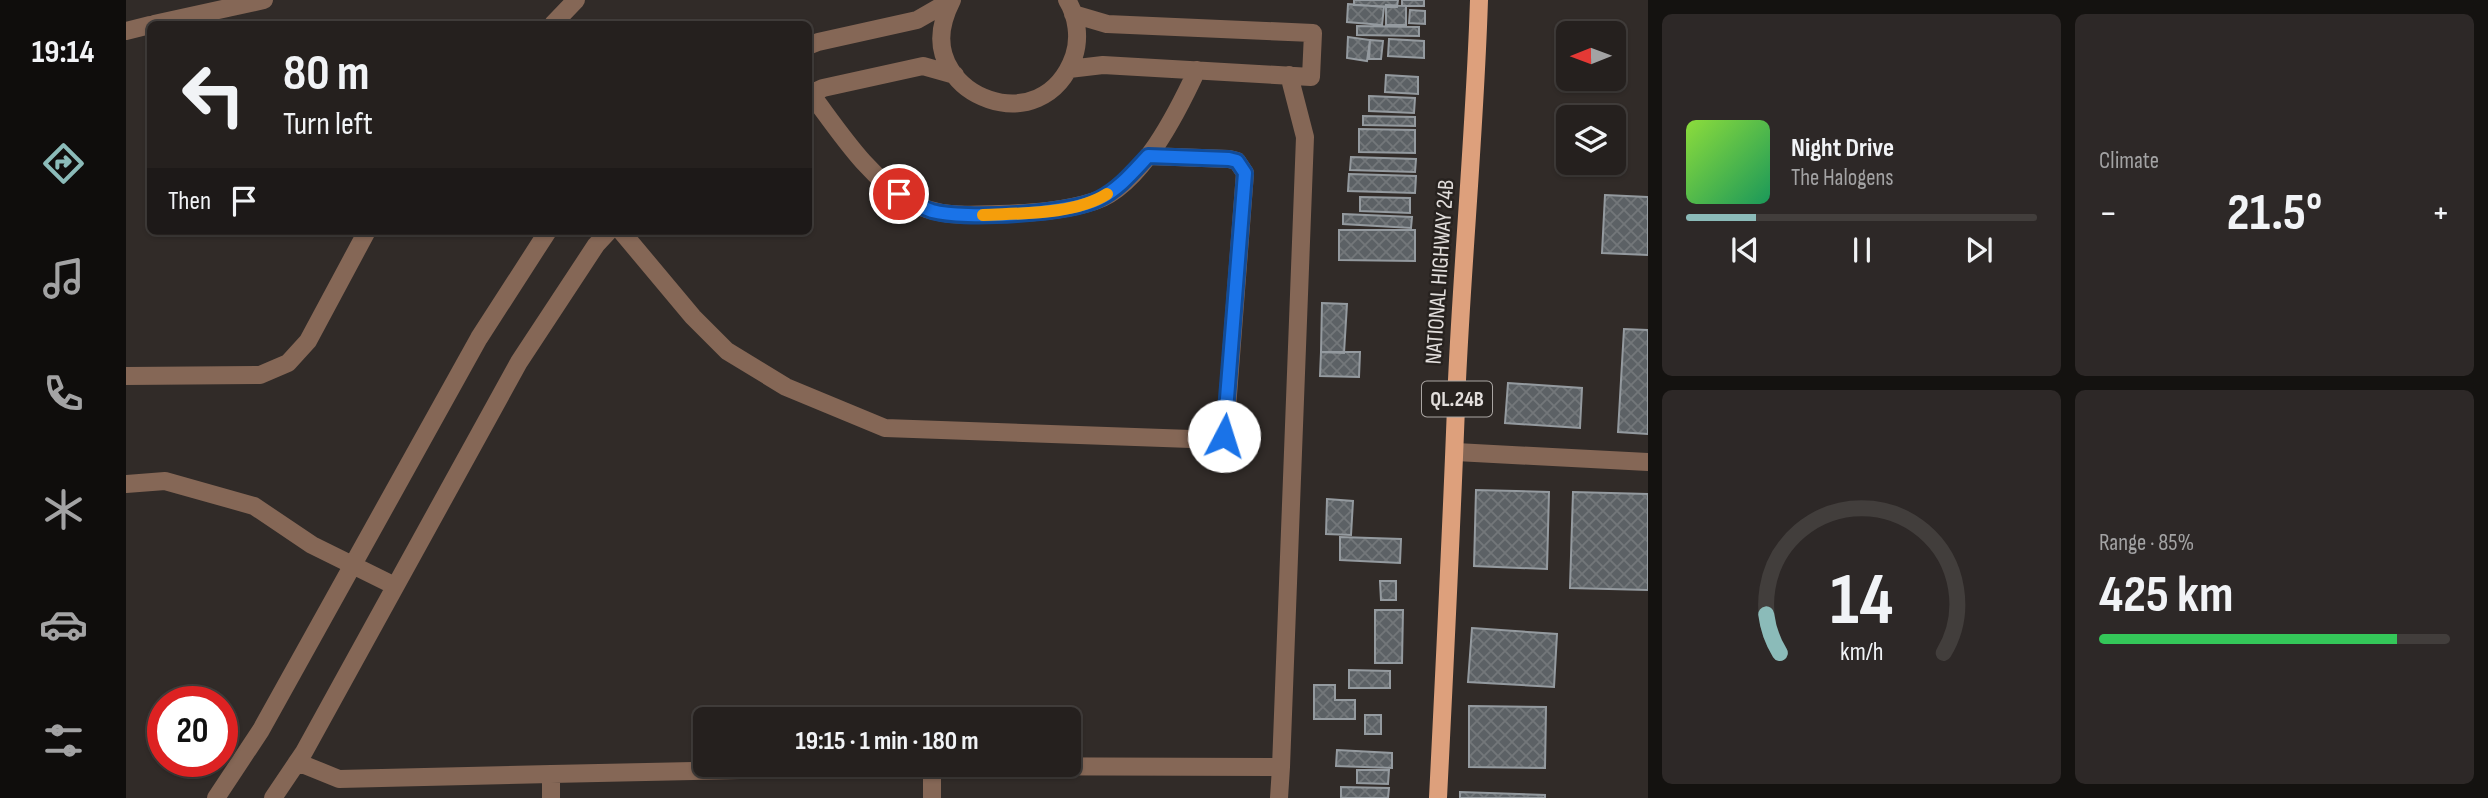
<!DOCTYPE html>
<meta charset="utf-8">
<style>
body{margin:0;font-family:"Sofia Sans Condensed",sans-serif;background:#2d2827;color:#f1f3f6;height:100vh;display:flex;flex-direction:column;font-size:26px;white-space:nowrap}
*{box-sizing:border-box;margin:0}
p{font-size:23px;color:#a3a3a4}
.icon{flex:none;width:38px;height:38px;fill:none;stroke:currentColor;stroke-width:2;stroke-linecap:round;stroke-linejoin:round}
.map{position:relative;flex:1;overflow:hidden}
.sheet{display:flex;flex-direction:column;gap:14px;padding:14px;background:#141210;width:840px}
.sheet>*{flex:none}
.hud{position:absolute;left:21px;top:21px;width:665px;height:214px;border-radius:10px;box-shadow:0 2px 5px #0004,0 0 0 2px #423e3c;background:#25201e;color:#f1f3f6;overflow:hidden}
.needle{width:46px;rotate:269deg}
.tools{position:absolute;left:1430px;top:21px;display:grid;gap:14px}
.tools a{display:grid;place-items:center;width:70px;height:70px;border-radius:10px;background:#25201e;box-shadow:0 2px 5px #0004,0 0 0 2px #423e3c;font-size:35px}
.speed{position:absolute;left:21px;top:686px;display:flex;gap:14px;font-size:35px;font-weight:700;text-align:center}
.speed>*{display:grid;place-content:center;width:91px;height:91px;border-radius:50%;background:#25201e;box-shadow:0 2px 5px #0004,0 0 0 2px #423e3c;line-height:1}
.speed .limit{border:10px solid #d22;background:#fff;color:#111}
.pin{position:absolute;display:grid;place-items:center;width:60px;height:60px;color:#fff;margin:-30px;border:4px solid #fff;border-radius:50%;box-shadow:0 2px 7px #0007}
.me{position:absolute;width:77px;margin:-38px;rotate:5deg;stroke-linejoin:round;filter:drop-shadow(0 0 5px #0008)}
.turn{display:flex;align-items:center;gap:24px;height:147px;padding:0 21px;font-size:32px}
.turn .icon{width:91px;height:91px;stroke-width:2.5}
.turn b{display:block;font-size:49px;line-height:60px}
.then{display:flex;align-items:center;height:66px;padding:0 21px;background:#0003;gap:14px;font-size:26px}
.big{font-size:52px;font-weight:700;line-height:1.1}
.sheet .widget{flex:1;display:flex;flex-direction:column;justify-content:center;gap:10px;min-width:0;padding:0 24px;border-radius:10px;background:#2d2827}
.sheet .dial{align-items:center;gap:0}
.dial svg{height:182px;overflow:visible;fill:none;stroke:#423e3c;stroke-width:7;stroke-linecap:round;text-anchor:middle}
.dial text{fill:#f1f3f6;stroke:none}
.song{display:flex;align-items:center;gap:21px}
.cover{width:84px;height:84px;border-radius:10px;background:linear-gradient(135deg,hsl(90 70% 55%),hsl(150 70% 35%))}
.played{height:7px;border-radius:4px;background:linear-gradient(90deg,#8bbbb9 20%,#423e3c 20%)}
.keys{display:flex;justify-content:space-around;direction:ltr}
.heat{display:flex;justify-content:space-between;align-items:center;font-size:38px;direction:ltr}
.charge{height:10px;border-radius:5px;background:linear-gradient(90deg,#34c759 85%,#423e3c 0)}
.sheet .tiles{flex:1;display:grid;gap:14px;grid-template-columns:repeat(2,1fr)}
.trip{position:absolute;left:567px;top:707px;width:388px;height:70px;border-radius:10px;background:#25201e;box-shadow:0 2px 5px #0004,0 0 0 2px #423e3c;font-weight:700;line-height:70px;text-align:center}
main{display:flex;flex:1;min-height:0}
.tab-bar{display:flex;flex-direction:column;width:126px;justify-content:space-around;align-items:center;background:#0f0d0c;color:#a3a3a4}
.tab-bar .icon{width:49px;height:49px}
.tab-bar .selected{color:#8bbbb9}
.tab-bar b{font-size:32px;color:#f1f3f6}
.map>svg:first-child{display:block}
.building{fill:url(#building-cross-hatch);stroke:#949a9f;stroke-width:2}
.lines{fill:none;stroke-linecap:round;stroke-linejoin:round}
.minor{stroke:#856756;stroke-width:18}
.major{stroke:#dda07c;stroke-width:18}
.route-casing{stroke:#114b97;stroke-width:18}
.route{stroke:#1a73e8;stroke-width:12}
.slow{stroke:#f59e0b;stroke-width:12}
.labels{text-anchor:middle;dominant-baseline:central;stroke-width:5;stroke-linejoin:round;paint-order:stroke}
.shield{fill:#27221f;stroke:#aaa6a3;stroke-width:2}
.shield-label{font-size:21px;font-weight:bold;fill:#e2dedc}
.street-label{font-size:23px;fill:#e2dedc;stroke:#27221f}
</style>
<main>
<nav class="tab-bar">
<b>19:14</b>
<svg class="icon selected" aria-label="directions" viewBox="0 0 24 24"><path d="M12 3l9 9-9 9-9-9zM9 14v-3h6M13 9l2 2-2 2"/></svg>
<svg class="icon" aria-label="music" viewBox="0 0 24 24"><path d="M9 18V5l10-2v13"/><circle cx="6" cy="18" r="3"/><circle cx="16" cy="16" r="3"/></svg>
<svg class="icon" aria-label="phone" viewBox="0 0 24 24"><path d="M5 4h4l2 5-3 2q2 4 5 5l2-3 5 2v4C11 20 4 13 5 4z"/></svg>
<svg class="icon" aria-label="climate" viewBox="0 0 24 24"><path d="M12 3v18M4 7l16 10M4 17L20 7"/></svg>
<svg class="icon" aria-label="car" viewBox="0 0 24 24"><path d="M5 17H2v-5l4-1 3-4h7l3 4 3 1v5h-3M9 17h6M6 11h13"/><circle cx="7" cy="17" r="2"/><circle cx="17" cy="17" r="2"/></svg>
<svg class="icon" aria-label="filters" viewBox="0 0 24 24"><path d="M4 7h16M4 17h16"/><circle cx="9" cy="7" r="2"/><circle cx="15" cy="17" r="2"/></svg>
</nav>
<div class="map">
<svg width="1522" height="798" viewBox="0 0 1522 798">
<defs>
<pattern id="building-cross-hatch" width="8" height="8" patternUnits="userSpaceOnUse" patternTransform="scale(1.75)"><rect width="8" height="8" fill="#5c6165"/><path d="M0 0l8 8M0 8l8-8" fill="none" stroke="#73777a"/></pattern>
</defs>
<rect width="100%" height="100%" fill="#312b28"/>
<path class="building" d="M1228 0H1272L1271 7 1228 5Z
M1276 0H1298V6H1276Z
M1222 4 1258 7 1256 25 1221 22Z
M1260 5 1280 6V25H1260Z
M1284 10 1299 11V24L1283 23Z
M1231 26 1293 27V36L1231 35Z
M1222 37 1244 40 1241 61 1221 58Z
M1263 39 1298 41V58L1262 56Z
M1244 40 1257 41 1255 59H1243Z
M1260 75 1292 77V94L1259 92Z
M1243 96 1289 98 1288 113 1243 111Z
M1237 116 1289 117V126L1237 125Z
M1233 129 1289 130V153L1233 152Z
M1225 157 1290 159 1289 172 1224 170Z
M1223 174 1290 176 1289 193 1222 191Z
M1479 195 1522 197V255L1476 253Z
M1234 197 1284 198V213L1234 211Z
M1217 214 1286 217 1285 228 1217 224Z
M1213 230H1289V261L1213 260Z
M1196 303 1221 304 1218 353 1195 352Z
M1498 329 1522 330V434L1492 432Z
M1195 352H1234L1233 377 1194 376Z
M1382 383 1456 388 1454 428 1379 423Z
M1350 490 1423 492 1421 569 1348 566Z
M1447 492 1522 494V590L1444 588Z
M1201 499 1227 501 1225 535 1200 534Z
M1214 537 1275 539 1274 563 1214 560Z
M1254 581H1270V600H1255Z
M1249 610H1277L1276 663H1249Z
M1346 628 1431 634 1428 687 1342 682Z
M1223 670 1264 671V688H1223Z
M1188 685H1209V700H1229V719H1188Z
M1343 706 1420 707 1419 768 1343 767Z
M1239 715H1255V734H1239Z
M1211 750 1266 753V768L1210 766Z
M1231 770H1263L1262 784 1231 783Z
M1215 787 1263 788 1262 798H1215Z
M1334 792 1419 795V798H1334Z"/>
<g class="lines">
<path class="minor" d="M826 0C823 6 820 13 818 20 796 96 917 144 948 56 954 38 951 16 941 0
M28 24 138 0
M427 24 450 0
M0 31 24 25
M682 46 692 42 791 20 826 0
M943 69 977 65 1185 77 1187 33 981 24 947 14
M685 94C715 134 742 177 785 202 812 218 845 215 874 214 906 213 938 211 969 201 1015 186 1052 111 1071 70
M682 95 697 88 797 66 829 75
M495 231 567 317 601 351 660 387 759 428 1093 440 1098 436 1100 421 1119 173 1111 161 1103 159 1022 156
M0 376 134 375 162 363 182 341 241 231
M1330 452 1522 462
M0 484 39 481 128 506 186 545 269 586
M171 762 213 779 425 774
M90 798 135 730 353 338 422 231
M147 798 178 752 393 362 470 245 483 231
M425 798V774L806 766 1155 767 1179 137 1163 75
M806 798V766
M1153 798 1155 767"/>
<path class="major" d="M1312 798C1319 659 1326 520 1331 380 1337 253 1349 127 1353 0"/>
</g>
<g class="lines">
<defs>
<path id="route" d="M773 194C783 201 794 207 806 211 839 220 944 214 973 199 993 189 1007 172 1022 156L1103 159 1111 161 1119 173 1098 436"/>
</defs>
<use href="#route" class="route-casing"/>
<use href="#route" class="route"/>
<path class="slow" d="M857 215C895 213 948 215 981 194"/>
</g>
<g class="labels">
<rect class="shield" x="1296" y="381.5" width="70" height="35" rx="5"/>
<g class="shield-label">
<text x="1331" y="399">QL.24B</text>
</g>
<g class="street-label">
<text transform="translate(1314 272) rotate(-86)">NATIONAL HIGHWAY 24B</text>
</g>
</g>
</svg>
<div class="tools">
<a><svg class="needle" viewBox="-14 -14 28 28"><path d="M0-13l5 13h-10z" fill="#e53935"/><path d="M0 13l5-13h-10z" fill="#a3a3a4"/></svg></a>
<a><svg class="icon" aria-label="layers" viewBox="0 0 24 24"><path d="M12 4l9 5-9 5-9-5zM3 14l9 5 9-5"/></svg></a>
</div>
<div class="speed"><div class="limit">20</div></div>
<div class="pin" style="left:773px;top:194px;background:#d93025"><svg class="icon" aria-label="arrive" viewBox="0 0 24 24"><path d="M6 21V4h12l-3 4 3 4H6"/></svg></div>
<svg class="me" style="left:1098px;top:436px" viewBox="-20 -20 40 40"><circle r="19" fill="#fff"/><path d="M0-13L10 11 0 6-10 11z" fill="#1a73e8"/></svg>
<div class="trip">19:15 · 1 min · 180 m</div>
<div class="hud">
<div class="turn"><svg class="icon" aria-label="left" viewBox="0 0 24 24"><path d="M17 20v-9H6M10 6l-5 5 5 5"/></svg><div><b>80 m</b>Turn left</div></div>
<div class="then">Then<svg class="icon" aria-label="arrive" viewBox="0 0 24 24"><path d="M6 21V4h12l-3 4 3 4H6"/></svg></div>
</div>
</div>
<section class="sheet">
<div class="tiles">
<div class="widget">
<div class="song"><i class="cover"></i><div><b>Night Drive</b><p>The Halogens</p></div></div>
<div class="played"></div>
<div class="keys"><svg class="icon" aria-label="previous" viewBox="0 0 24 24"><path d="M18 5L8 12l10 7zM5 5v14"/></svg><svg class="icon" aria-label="pause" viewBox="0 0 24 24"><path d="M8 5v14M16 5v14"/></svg><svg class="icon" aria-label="next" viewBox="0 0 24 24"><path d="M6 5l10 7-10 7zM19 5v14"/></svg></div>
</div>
<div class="widget"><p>Climate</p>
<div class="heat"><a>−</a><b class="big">21.5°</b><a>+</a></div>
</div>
<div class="widget dial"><svg viewBox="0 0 100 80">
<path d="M14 69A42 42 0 1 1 86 69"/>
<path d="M14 69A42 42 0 0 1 8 52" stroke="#8bbbb9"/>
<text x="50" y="56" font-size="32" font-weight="700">14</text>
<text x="50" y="72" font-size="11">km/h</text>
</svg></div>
<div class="widget"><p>Range · 85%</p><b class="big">425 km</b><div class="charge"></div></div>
</div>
</section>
</main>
